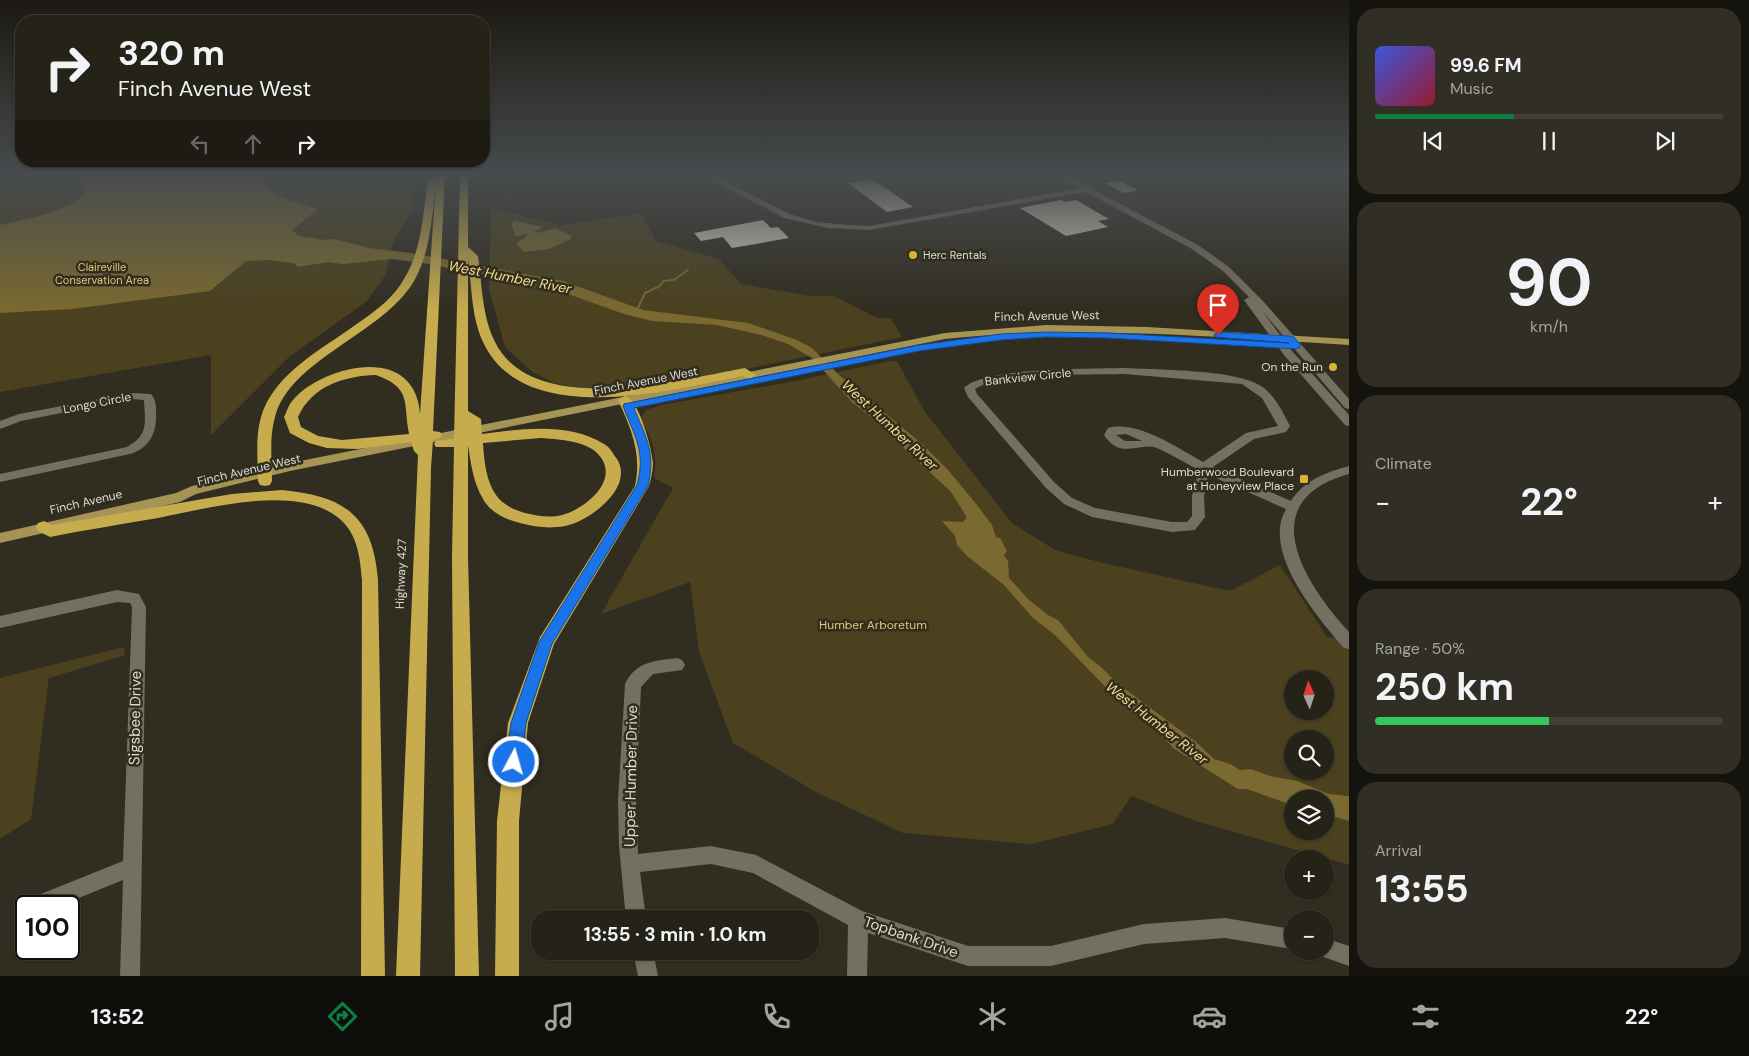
<!DOCTYPE html>
<meta charset="utf-8">
<style>
body{margin:0;font-family:"DM Sans",sans-serif;background:#312f25;color:#f1f3f6;height:100vh;display:flex;flex-direction:column;font-size:19px;white-space:nowrap}
*{box-sizing:border-box;margin:0}
p{font-size:16px;color:#a3a4a2}
.icon{flex:none;width:28px;height:28px;fill:none;stroke:currentColor;stroke-width:2;stroke-linecap:round;stroke-linejoin:round}
.map{position:relative;flex:1;overflow:hidden}
.drawer{display:flex;flex-direction:column;gap:8px;padding:8px;background:#14130d;width:400px}
.drawer>*{flex:none}
.top-card{position:absolute;left:15px;top:15px;width:475px;height:152px;border-radius:20px;box-shadow:0 1px 4px #0004,0 0 0 1px #423f37;background:#252218;color:#f1f3f6;overflow:hidden}
.needle{width:32px;rotate:357deg}
.controls{position:absolute;left:1284px;top:670px;display:grid;gap:10px}
.controls a{display:grid;place-items:center;width:50px;height:50px;border-radius:50%;background:#252218;box-shadow:0 1px 4px #0004,0 0 0 1px #423f37;font-size:25px}
.speed{position:absolute;left:15px;top:895px;display:flex;gap:10px;font-size:25px;font-weight:700;text-align:center}
.speed>*{display:grid;place-content:center;width:65px;height:65px;border-radius:50%;background:#252218;box-shadow:0 1px 4px #0004,0 0 0 1px #423f37;line-height:1}
.speed .limit{border:2px solid #111;border-radius:8px;background:#fff;color:#111}
.pin{position:absolute;display:grid;place-items:center;width:42px;height:42px;color:#fff;margin:-51px -21px;border-radius:50% 50% 50% 0;rotate:-45deg;box-shadow:0 0 5px #0007}
.pin .icon{rotate:45deg}
.me{position:absolute;width:55px;margin:-28px;rotate:6deg;stroke-linejoin:round;filter:drop-shadow(0 0 4px #0008)}
.turn{display:flex;align-items:center;gap:18px;height:105px;padding:0 20px;font-size:22px}
.turn .icon{width:65px;height:65px;stroke-width:2.5}
.turn b{display:block;font-size:35px;line-height:42px}
.lanes{display:flex;align-items:center;height:48px;padding:0 20px;background:#0003;justify-content:center;gap:25px;direction:ltr}
.lanes .off{opacity:.35}
.big{font-size:38px;font-weight:700;line-height:1.1}
.drawer .card{flex:1;display:flex;flex-direction:column;justify-content:center;gap:8px;min-width:0;padding:0 18px;border-radius:20px;background:#312f25}
.drawer .dial{align-items:center;gap:0}
.dial b{font-size:65px;line-height:1}
.song{display:flex;align-items:center;gap:15px}
.cover{width:60px;height:60px;border-radius:8px;background:linear-gradient(135deg,hsl(230 70% 55%),hsl(350 70% 35%))}
.played{height:5px;border-radius:2px;background:linear-gradient(90deg,#0b8043 40%,#423f37 40%)}
.keys{display:flex;justify-content:space-around;direction:ltr}
.heat{display:flex;justify-content:space-between;align-items:center;font-size:28px;direction:ltr}
.charge{height:8px;border-radius:4px;background:linear-gradient(90deg,#34c759 50%,#423f37 0)}
.trip{position:absolute;left:531px;top:910px;width:288px;height:50px;border-radius:20px;background:#252218;box-shadow:0 1px 4px #0004,0 0 0 1px #423f37;font-weight:700;line-height:50px;text-align:center}
.tabs{display:flex;height:80px;justify-content:space-around;align-items:center;background:#0f0e0a;color:#a3a4a2}
.tabs .icon{width:35px;height:35px}
.tabs .on{color:#0b8043}
.tabs b{font-size:22px;color:#f1f3f6}
main{display:flex;flex:1;min-height:0}
.map>svg:first-child{display:block}
.green{fill:#4b411e;fill-rule:evenodd}
.water{fill:#7a6930}
.lines{fill:none;stroke-linecap:round;stroke-linejoin:round}
.stream{stroke:#7a6930;stroke-width:2}
.building{fill:#d6d1c0}
.minor{fill:#747061;fill-rule:evenodd}
.major{fill:#a69455;fill-rule:evenodd}
.highway{fill:#c7ac4d;fill-rule:evenodd}
.route{fill:#1a73e8;stroke:#114b97}
.poi-dot{fill:#d7b434;stroke:#312d20;stroke-width:2}
.labels{text-anchor:middle;dominant-baseline:central;stroke-width:5;stroke-linejoin:round;paint-order:stroke}
.far-poi-label{font-size:11px;fill:#dfdcd4;stroke:#312d20;text-anchor:start}
.far-park-label{font-size:11px;fill:#e2c974;stroke:#312d20}
.street-label{font-size:12px;fill:#dfdcd4;stroke:#312d20}
.poi-label{font-size:12px;fill:#dfdcd4;stroke:#312d20;text-anchor:end}
.park-label{font-size:12px;fill:#e2c974;stroke:#312d20}
.water-label{font-size:14px;font-style:italic;fill:#f4db85;stroke:#312d20}
.near-street-label{font-size:15px;fill:#dfdcd4;stroke:#312d20}
</style>
<main>
<div class="map">
<svg width="1349" height="976" viewBox="0 0 1349 976">
<rect width="100%" height="100%" fill="#312d20"/>
<path class="green" d="M0 174H416L412 210 393 242 385 276 367 301 290 356 211 435V355L0 392Z
M491 208 560 225 641 213 656 241 719 259 741 284 810 296H834L877 318H891L902 337 717 375 656 384 589 390 556 384 532 372 505 347 489 289Z
M890 361H897L925 412 1012 523 1055 550 1103 563 1230 591 1280 565 1327 637 1349 639V865L1196 821 1131 796 1113 824 1031 844 903 833 816 792 733 743 699 652 690 582 601 614 673 488 654 478C658 457 653 437 640 419L646 410 661 405 795 381ZM1292 679H1325V711H1292ZM1292 739H1325V771H1292ZM1292 799H1325V831H1292Z
M124 647 125 655 49 678 31 819 0 839V678Z"/>
<path class="water" d="M104 174H261C267 197 298 203 318 209L292 230 299 236 326 240 335 239 369 248 410 253 563 281 643 310 748 323 797 340 812 348 839 375 922 444 948 470 977 505 992 525 996 537 1000 538 1007 551 1004 555 1008 561 1009 578 1028 599 1048 615 1058 620 1088 657 1101 667 1117 683 1196 742 1214 759 1230 764 1240 770 1251 769 1270 776 1297 781 1329 794 1349 796V821L1325 814V799H1292V805L1247 789H1238L1173 748 1158 730 1125 707 1055 635 1033 618 1004 585 967 556 957 545 955 536 942 521 963 522 966 519V516L951 492 873 419 852 402 812 358 788 344 761 335 717 325 652 321 624 314 540 284 456 270 430 264 392 259 342 264 328 262 298 267 294 263 268 260 246 261 210 291 72 309 0 313V225C26 219 66 212 85 194L83 187 76 183 93 181Z
M515 221 543 227 535 231 537 233 556 228 571 236V239L549 249 524 252 516 244 528 235 526 234 516 237 511 224Z"/>
<g class="lines">
<path class="stream" d="M637 310 645 293 660 286 663 281 674 280 688 270"/>
</g>
<path class="building" d="M872 179 913 207 887 212 848 183Z
M1119 181 1138 190 1124 193 1105 183Z
M1061 200 1065 202 1076 200 1109 219 1098 221 1108 227 1066 236 1020 208Z
M763 220 771 228 778 227 789 238 732 248 723 237 701 241 694 233Z"/>
<g class="lines">
<path class="minor" d="M701 174H710L790 214 817 222 848 225 869 226 1080 188 1055 174H1064L1198 245 1229 267 1263 301 1349 399V409L1345 408 1263 312 1292 351 1349 415V426L1345 425 1284 355 1244 300 1249 297 1223 271 1192 249 1086 192 869 230 828 228 784 218Z
M1125 368C1157 370 1241 369 1264 388 1276 398 1283 412 1290 426L1286 432 1254 439 1213 467 1291 501C1304 480 1327 472 1349 466V474C1251 501 1305 584 1349 632V649L1344 648C1317 617 1261 551 1286 509L1209 475 1204 496 1205 517 1195 530 1172 532 1092 517 1064 504 1046 488 968 397 964 388C983 367 1094 369 1125 368ZM1125 374 1242 384 1262 398 1278 426 1246 433 1203 462C1177 448 1138 420 1108 428L1104 435C1121 461 1140 441 1157 448 1171 454 1185 463 1199 470L1192 496V516L1187 522H1172L1095 508 1072 498 1054 482 977 394 975 389C1004 372 1089 375 1125 374ZM1126 434 1142 441H1125L1116 435Z
M132 393 151 394C156 400 156 405 156 413 157 432 150 448 130 454L0 482V474L127 447C149 435 145 423 144 400L132 399 21 421 0 429V421L19 414Z
M117 590 139 594 146 607 140 976H120L123 880 59 906H40L38 901 41 894 123 861 132 607 130 603 117 602 0 628V616Z
M677 658 682 660 685 665 682 670 653 674 641 687 636 801 638 854 711 846 756 855 862 911 968 946H1051L1144 924 1225 918 1292 929V949L1225 938 1144 944 1051 966H968L868 933 867 976H847L848 925 753 873 711 864 640 872 646 919H626L619 846 618 801 625 684C636 661 655 661 677 658Z
M1325 938 1349 946V966L1318 955 1316 951H1325Z
M633 951H653L658 976H638Z"/>
<path class="major" d="M1046 325 1147 327 1349 339V345C1213 337 1082 325 945 339L290 471 196 494 180 502 0 543V533L176 493 192 486 290 463 945 333Z"/>
<path class="highway" d="M437 174H445L433 431 440 432 442 435 440 438 433 440 431 468 420 976H396L418 455 414 451 411 442 358 449 327 448 309 443 290 433 284 417C287 411 289 404 293 400 315 374 377 353 405 379 415 388 419 401 420 414L436 181C432 215 431 251 414 281 383 334 290 359 275 417 269 437 272 460 272 481L270 485 265 486 260 485 258 481C258 460 255 437 261 417 274 372 326 347 361 321 377 310 394 297 404 279 422 250 423 213 428 180L432 177 436 180ZM376 375C412 388 403 402 409 434L342 440 318 436 301 427 298 417C312 386 344 376 376 375Z
M460 174H468V247L478 256C482 284 482 316 495 342 533 419 679 380 745 368L756 375 750 379 743 376C670 390 524 430 483 342 471 316 472 286 468 259V411L481 419 482 434C521 429 569 422 604 444 608 446 612 451 614 455 639 484 591 521 565 526 549 529 535 527 520 523 505 519 491 513 483 499 473 482 471 464 468 445V557L479 976H455L452 557 454 447H436L434 444 436 441 454 438ZM541 438C557 439 584 441 596 452 623 477 588 508 562 515 550 518 537 516 525 513 514 510 502 504 496 495 486 481 484 460 483 443Z
M625 396C639 399 652 449 653 463 653 471 651 478 649 486L554 644 528 723 519 821V976H495L497 821 508 723 540 637 635 486C642 454 631 428 618 400Z
M282 490C344 496 373 515 378 580L385 976H361L362 580C360 558 358 536 341 520 298 481 203 510 152 519 118 525 84 530 50 537L38 531 36 527 38 523 44 521 52 525 232 494Z"/>
</g>
<linearGradient id="sky" x2="0" y2="1"><stop stop-color="#1b1912"/><stop offset="0.56" stop-color="#484c4e"/><stop offset="1" stop-color="#484c4e" stop-opacity="0"/></linearGradient>
<rect width="1349" height="310" fill="url(#sky)"/>
<path class="route" d="M1046 332 1108 333 1289 343 1215 337 1214 335 1218 332 1290 336 1294 337 1301 346 1296 349 1108 338 1046 337 1001 340 919 351 634 408C646 438 656 452 648 486L552 644 526 723 522 762 520 768 514 770 509 768 506 762 511 723 539 642 637 485C646 452 635 437 623 406L624 404 919 345 1001 334Z"/>
<g class="poi-dot">
<circle cx="913" cy="255" r="5"/>
<circle cx="1333" cy="367" r="5"/>
<rect x="1299" y="474" width="10" height="10" rx="2.5"/>
</g>
<g class="labels">
<g class="far-poi-label">
<text x="923" y="255">Herc Rentals</text>
</g>
<g class="far-park-label">
<text x="102" y="267">Claireville<tspan x="102" dy="13">Conservation Area</tspan></text>
</g>
<g class="street-label">
<text transform="translate(1047 316) rotate(-1)">Finch Avenue West</text>
<text transform="translate(1028 377) rotate(-6)">Bankview Circle</text>
<text transform="translate(646 381) rotate(-11)">Finch Avenue West</text>
<text transform="translate(97 403) rotate(-11)">Longo Circle</text>
<text transform="translate(249 470) rotate(-13)">Finch Avenue West</text>
<text transform="translate(86 502) rotate(-13)">Finch Avenue</text>
<text transform="translate(401 574) rotate(-88)">Highway 427</text>
</g>
<g class="poi-label">
<text x="1323" y="367">On the Run</text>
<text x="1294" y="472">Humberwood Boulevard<tspan x="1294" dy="14">at Honeyview Place</tspan></text>
</g>
<g class="park-label">
<text x="873" y="625">Humber Arboretum</text>
</g>
<g class="water-label">
<text transform="translate(510 277) rotate(11)">West Humber River</text>
<text transform="translate(890 425) rotate(43)">West Humber River</text>
<text transform="translate(1157 723) rotate(38)">West Humber River</text>
</g>
<g class="near-street-label">
<text transform="translate(135 718) rotate(-89)">Sigsbee Drive</text>
<text transform="translate(631 776) rotate(-89)">Upper Humber Drive</text>
<text transform="translate(911 937) rotate(19)">Topbank Drive</text>
</g>
</g>
</svg>
<div class="controls">
<a><svg class="needle" viewBox="-14 -14 28 28"><path d="M0-13l5 13h-10z" fill="#e53935"/><path d="M0 13l5-13h-10z" fill="#a3a4a2"/></svg></a>
<a><svg class="icon" aria-label="search" viewBox="0 0 24 24"><circle cx="10" cy="10" r="6"/><path d="M15 15l6 6"/></svg></a>
<a><svg class="icon" aria-label="layers" viewBox="0 0 24 24"><path d="M12 4l9 5-9 5-9-5zM3 14l9 5 9-5"/></svg></a>
<a>+</a>
<a>−</a>
</div>
<div class="speed"><div class="limit">100</div></div>
<div class="pin" style="left:1218px;top:335px;background:#d93025"><svg class="icon" aria-label="arrive" viewBox="0 0 24 24"><path d="M6 21V4h12l-3 4 3 4H6"/></svg></div>
<svg class="me" style="left:514px;top:762px" viewBox="-20 -20 40 40"><circle r="17" fill="#1a73e8" stroke="#fff" stroke-width="3"/><path d="M0-11L8 9 0 5-8 9z" fill="#fff"/></svg>
<div class="trip">13:55 · 3 min · 1.0 km</div>
<div class="top-card">
<div class="turn"><svg class="icon" aria-label="right" viewBox="0 0 24 24"><path d="M7 20v-9h11M14 6l5 5-5 5"/></svg><div><b>320 m</b>Finch Avenue West</div></div>
<div class="lanes"><svg class="icon off" aria-label="left" viewBox="0 0 24 24"><path d="M17 20v-9H6M10 6l-5 5 5 5"/></svg><svg class="icon off" aria-label="ahead" viewBox="0 0 24 24"><path d="M12 20V5M6 11l6-6 6 6"/></svg><svg class="icon" aria-label="right" viewBox="0 0 24 24"><path d="M7 20v-9h11M14 6l5 5-5 5"/></svg></div>
</div>
</div>
<section class="drawer">
<div class="card">
<div class="song"><i class="cover"></i><div><b>99.6 FM</b><p>Music</p></div></div>
<div class="played"></div>
<div class="keys"><svg class="icon" aria-label="previous" viewBox="0 0 24 24"><path d="M18 5L8 12l10 7zM5 5v14"/></svg><svg class="icon" aria-label="pause" viewBox="0 0 24 24"><path d="M8 5v14M16 5v14"/></svg><svg class="icon" aria-label="next" viewBox="0 0 24 24"><path d="M6 5l10 7-10 7zM19 5v14"/></svg></div>
</div>
<div class="card dial"><b>90</b><p>km/h</p></div>
<div class="card"><p>Climate</p>
<div class="heat"><a>−</a><b class="big">22°</b><a>+</a></div>
</div>
<div class="card"><p>Range · 50%</p><b class="big">250 km</b><div class="charge"></div></div>
<div class="card"><p>Arrival</p><b class="big">13:55</b></div>
</section>
</main>
<nav class="tabs">
<b>13:52</b>
<svg class="icon on" aria-label="directions" viewBox="0 0 24 24"><path d="M12 3l9 9-9 9-9-9zM9 14v-3h6M13 9l2 2-2 2"/></svg>
<svg class="icon" aria-label="music" viewBox="0 0 24 24"><path d="M9 18V5l10-2v13"/><circle cx="6" cy="18" r="3"/><circle cx="16" cy="16" r="3"/></svg>
<svg class="icon" aria-label="phone" viewBox="0 0 24 24"><path d="M5 4h4l2 5-3 2q2 4 5 5l2-3 5 2v4C11 20 4 13 5 4z"/></svg>
<svg class="icon" aria-label="climate" viewBox="0 0 24 24"><path d="M12 3v18M4 7l16 10M4 17L20 7"/></svg>
<svg class="icon" aria-label="car" viewBox="0 0 24 24"><path d="M5 17H2v-5l4-1 3-4h7l3 4 3 1v5h-3M9 17h6M6 11h13"/><circle cx="7" cy="17" r="2"/><circle cx="17" cy="17" r="2"/></svg>
<svg class="icon" aria-label="filters" viewBox="0 0 24 24"><path d="M4 7h16M4 17h16"/><circle cx="9" cy="7" r="2"/><circle cx="15" cy="17" r="2"/></svg>
<b>22°</b>
</nav>
